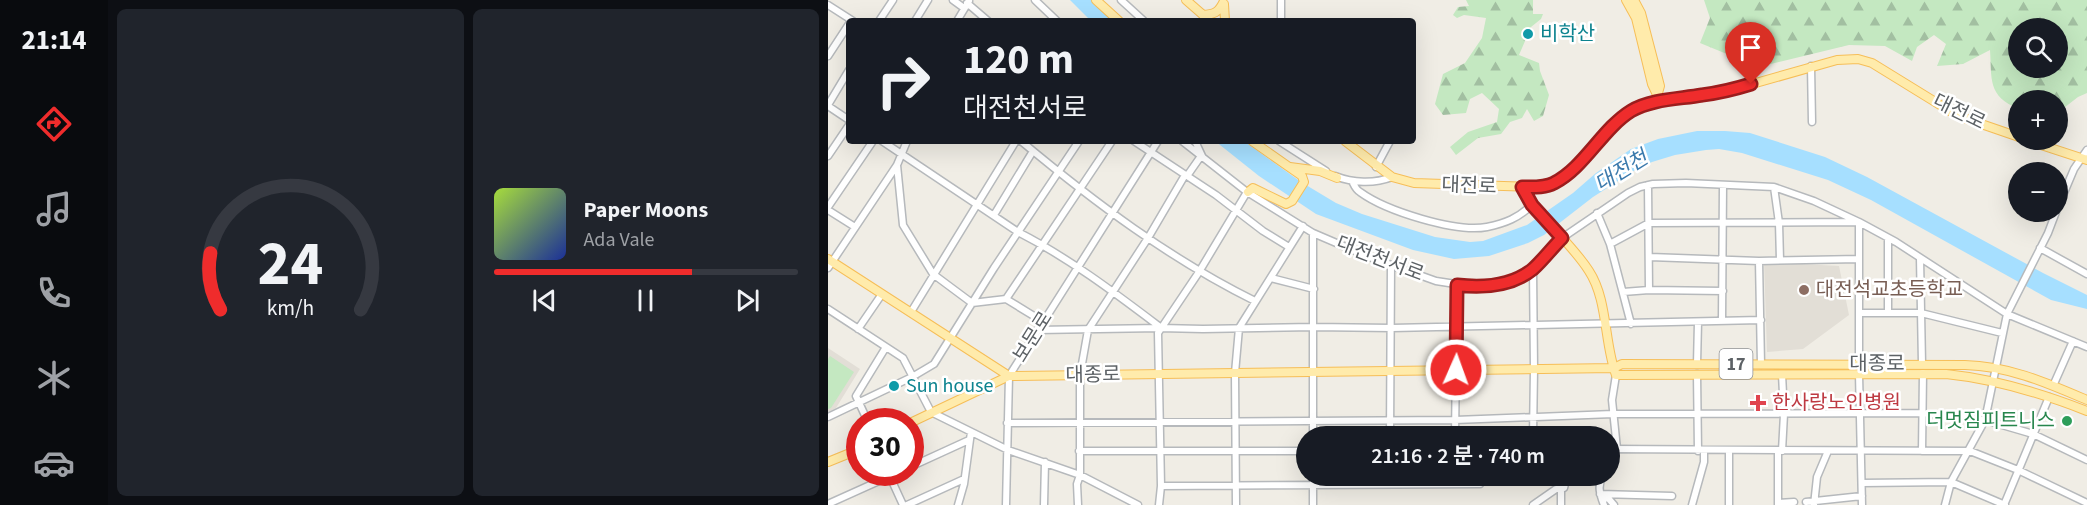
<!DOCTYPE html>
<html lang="ko">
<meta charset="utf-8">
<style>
body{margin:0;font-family:"Source Sans 3","Noto Sans KR",sans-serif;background:#20242c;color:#f1f3f6;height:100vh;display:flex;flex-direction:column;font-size:22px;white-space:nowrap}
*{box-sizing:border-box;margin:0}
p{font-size:20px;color:#9ea1a6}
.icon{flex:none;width:33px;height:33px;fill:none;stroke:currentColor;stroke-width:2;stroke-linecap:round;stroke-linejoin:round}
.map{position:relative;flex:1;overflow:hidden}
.sheet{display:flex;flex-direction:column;gap:9px;padding:9px;background:#0d0f14;width:720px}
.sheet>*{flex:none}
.top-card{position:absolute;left:18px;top:18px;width:570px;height:126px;border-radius:6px;box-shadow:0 6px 24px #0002;background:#171b24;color:#f1f3f6;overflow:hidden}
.tools{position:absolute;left:1180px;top:18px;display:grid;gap:12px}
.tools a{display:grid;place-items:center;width:60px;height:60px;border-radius:50%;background:#171b24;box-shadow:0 6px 24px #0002;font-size:30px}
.speed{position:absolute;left:18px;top:408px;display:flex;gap:12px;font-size:30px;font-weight:700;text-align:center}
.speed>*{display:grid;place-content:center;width:78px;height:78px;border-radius:50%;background:#171b24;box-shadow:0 6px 24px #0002;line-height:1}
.speed .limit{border:9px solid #d22;background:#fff;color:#111}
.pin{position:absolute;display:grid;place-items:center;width:51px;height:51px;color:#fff;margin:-62px -26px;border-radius:50% 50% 50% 0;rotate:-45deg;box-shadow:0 0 6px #0007}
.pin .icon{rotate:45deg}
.me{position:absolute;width:66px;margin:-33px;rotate:2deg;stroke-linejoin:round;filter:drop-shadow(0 0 4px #0008)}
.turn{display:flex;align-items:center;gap:21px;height:126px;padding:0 18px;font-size:27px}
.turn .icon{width:78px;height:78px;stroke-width:2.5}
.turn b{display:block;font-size:42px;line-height:51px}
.sheet .card{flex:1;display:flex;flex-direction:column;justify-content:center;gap:9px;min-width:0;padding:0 21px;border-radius:9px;background:#20242c}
.sheet .dial{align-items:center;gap:0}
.dial svg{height:156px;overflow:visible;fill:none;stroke:#363941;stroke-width:7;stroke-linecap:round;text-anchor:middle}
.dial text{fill:#f1f3f6;stroke:none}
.song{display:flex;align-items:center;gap:18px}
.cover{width:72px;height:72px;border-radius:9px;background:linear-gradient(135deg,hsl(80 70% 55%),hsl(230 70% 35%))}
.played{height:6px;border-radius:3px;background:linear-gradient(90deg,#ef2c2c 65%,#363941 65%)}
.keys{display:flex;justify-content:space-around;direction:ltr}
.sheet .tiles{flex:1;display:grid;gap:9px;grid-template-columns:repeat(2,1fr)}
.trip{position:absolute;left:468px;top:426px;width:324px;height:60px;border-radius:30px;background:#171b24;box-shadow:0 6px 24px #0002;font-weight:600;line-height:60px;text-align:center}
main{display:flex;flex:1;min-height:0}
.menu{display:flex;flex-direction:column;width:108px;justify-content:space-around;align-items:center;background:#090b0e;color:#9ea1a6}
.menu .icon{width:42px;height:42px}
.menu .selected{color:#ef2c2c}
.menu b{font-size:27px;color:#f1f3f6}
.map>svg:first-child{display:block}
.education{fill:#e2ded6}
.forest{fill:url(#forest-firs);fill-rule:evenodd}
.pitch{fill:#c4e8c1}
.water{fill:#a6dfff}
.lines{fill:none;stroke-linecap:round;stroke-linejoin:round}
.minor-casing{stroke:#b6b9bc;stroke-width:9}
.major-casing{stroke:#f6be58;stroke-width:10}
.minor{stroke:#fff;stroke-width:6}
.major{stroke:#ffebab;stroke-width:8}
.route-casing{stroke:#9b1d1d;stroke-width:15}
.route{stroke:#ef2c2c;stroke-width:10}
.culture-dot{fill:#0f9aa8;stroke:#fff;stroke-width:2}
.education-dot{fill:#8d6e63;stroke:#fff;stroke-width:2}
.health-dot{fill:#e0444e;stroke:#fff;stroke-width:2}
.leisure-dot{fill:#2e9e5b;stroke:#fff;stroke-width:2}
.labels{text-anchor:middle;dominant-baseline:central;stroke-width:5;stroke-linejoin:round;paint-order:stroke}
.shield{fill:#fff;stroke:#8e9194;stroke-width:1.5}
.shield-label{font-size:18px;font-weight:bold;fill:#5d6266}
.culture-label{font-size:20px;fill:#0d838f;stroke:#fff;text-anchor:start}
.street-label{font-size:20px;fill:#5d6266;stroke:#fff}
.education-label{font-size:20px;fill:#785e54;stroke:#fff;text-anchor:start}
.health-label{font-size:20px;fill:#be3a42;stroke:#fff;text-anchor:start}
.leisure-label{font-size:20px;fill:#27864d;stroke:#fff;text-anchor:end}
.water-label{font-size:21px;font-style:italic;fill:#3c7bad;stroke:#fff}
</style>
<main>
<nav class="menu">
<b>21:14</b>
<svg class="icon selected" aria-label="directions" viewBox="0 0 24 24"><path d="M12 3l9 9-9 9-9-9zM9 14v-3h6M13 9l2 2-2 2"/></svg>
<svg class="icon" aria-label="music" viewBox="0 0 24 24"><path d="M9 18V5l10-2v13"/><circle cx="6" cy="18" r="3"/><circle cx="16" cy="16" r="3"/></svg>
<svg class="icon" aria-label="phone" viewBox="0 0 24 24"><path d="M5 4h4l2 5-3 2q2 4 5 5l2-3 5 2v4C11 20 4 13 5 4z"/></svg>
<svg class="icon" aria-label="climate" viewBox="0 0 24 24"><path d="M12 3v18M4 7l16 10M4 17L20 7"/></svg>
<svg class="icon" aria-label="car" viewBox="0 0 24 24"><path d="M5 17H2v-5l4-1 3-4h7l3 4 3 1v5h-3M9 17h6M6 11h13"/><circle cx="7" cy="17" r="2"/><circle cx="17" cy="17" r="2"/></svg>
</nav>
<section class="sheet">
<div class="tiles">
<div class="card dial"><svg viewBox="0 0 100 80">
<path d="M14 69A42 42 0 1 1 86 69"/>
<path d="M14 69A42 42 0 0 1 9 40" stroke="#ef2c2c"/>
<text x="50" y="56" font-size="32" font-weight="700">24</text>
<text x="50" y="72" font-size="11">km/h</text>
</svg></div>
<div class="card">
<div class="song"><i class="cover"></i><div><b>Paper Moons</b><p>Ada Vale</p></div></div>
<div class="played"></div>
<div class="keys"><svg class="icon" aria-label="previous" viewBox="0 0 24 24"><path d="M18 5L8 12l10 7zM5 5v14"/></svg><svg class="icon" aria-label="pause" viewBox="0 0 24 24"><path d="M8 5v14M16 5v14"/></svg><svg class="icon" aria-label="next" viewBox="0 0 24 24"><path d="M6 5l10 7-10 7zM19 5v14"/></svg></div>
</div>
</div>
</section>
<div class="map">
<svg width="1259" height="505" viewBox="0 0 1259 505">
<defs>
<pattern id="forest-firs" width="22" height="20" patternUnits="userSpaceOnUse" patternTransform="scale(1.5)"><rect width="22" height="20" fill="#c4e8c1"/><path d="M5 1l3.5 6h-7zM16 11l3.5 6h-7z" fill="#a2bfa1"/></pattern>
</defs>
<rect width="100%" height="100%" fill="#f0ede5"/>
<path class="education" d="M936 262 1011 266 1021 315 975 349 939 352Z
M0 348 32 369 8 408 0 412Z"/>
<path class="forest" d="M638 0H705V14H715L713 19 703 27 691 55 711 63 712 71 721 95 715 116 706 121 699 109 694 118 682 122 673 134 650 138 628 155 622 147 640 132 669 122 671 109 654 93 642 99 638 113 615 115 607 104 615 74 637 63 654 38 658 18 636 15 629 18 625 15 630 7 641 6Z
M876 0H1259V93L1250 97 1232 111H1230V100H1191V109C1159 96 1164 79 1162 50L1135 64 1109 66 1118 44 1106 35 1089 47 1084 61 1057 46 1021 45 926 68 911 59 872 43 882 18ZM1191 28H1230V68H1191Z"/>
<path class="pitch" d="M2 356 26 372 3 408 0 409V359Z"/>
<path class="water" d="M242 0H265L286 21H263Z
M869 131H897L922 133 997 157 1039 177 1215 273 1259 295V309L1223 300 1043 200 1000 180 914 153 891 149 878 150 847 155 824 162 809 169 765 197 716 235 700 243 661 256 626 259 585 250 488 214 431 176 387 141H416L473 182 508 203 534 214 607 237 642 242 655 241 699 225 745 193 768 173 803 149 830 139Z"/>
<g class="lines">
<defs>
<path id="minor" d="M125 0 136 8
M207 0 229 21
M293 0 316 21
M139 3 160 21
M0 5 25 21
M51 21 65 0
M87 21 100 0
M129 21 141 1
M453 21V0
M0 56 21 24
M983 66 984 122
M0 105 21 70
M0 106 21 120
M54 141 190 232C241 258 287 293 332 327
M193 141C266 202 342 259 427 301
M306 141 388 195 435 231 461 247
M354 141 419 192 485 233 541 257 608 281 647 287 667 285 688 279 705 269 734 238 800 193 812 187 825 184 858 183 946 187 986 201 1031 222 1068 242 1179 314 1259 347
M367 141 374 156
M451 141 498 171
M0 156 21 125
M69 165 75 225 105 274 144 303 178 299 214 321
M548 167 562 141
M359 176 373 156
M507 176C525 183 546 184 564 177
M524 181C526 185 528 190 532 192 558 211 628 233 659 227 678 223 690 218 704 205
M820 185 821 290
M946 187 951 223 952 260
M0 207 45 141
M1230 207 1246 169 1259 150
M0 210 27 227
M769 213 782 244 803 324
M166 215 205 151
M485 233V436
M1060 238V313
M782 244 821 223 1031 222V364
M1212 248 1259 274
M822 257 931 261 1031 259
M1092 258 1094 364
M931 261 933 365
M0 268 69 165 79 141
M443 278 486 289
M795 292 821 290 895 291
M178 299 284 141
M0 309 75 358 103 412 180 450 252 475 310 505
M83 312 188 141
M1031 313H1093L1174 333
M894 321 895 185
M30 329 54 294
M209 330 332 328 375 329 485 327 564 328 933 320
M869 364 870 322
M869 374 870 451
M1031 374 1034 505
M1225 386 1245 341
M0 417 84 377 106 364 166 268 251 141
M40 422 28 396 58 347
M179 423 627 420 785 414 1094 413 1157 420 1205 434 1259 460
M562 436 563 265
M627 436 629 285
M705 436 706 369 705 269
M782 449 1142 451 1190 470 1259 503
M251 451H478
M954 451 956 414 954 374
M1094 451 1095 373
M782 463 789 449 784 400 788 375
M82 467 141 440
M63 473 64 481 75 505
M775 476C769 485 772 495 776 505
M1034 483 1123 482 1177 505
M333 486 652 484V476
M772 494 844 496
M774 499 780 498 786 505
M978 502 1034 496
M950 503 966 502
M0 504 71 472
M79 505 136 479
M130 505 136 484 143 432
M178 505 181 376 330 141
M216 505 217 462
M250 505 249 484 252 475V375L260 330 320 238 357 175
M331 505 333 486 330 333 371 272 419 192
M408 505 407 373 411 328 475 226
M485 505V476
M705 505 728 489H733
M733 505V489L736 488 739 476
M864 505 876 462V451
M901 505V451
M950 505V451
M986 505 989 477 1000 451
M1117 505 1123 482 1157 420 1179 314 1220 233 1228 212
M1176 505 1221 397"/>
<path id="major" d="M268 0 291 21
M358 0 382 21
M798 0 808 18 824 84 832 101
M806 0 813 13 832 86 830 93
M396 4 397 21
M375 15C386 14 390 13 395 3
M1198 140 1259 160
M517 141 564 177 586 183 709 187 726 183 744 169 792 118 804 110 832 101 903 90 1009 60 1030 59 1044 63 1130 116 1191 137
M462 167 492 171 509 178
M694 187C712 220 742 241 761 271 780 300 776 343 788 375L1118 374C1167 379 1213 393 1259 411
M420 192 425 188 458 204 464 201 476 182 474 176 424 141
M0 259 181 376 786 368 794 364 1137 365C1181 366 1219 383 1259 400
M82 423 181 376
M0 462 32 449"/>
</defs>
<use href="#minor" class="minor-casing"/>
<use href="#major" class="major-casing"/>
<use href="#minor" class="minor"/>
<use href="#major" class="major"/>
</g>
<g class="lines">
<defs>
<path id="route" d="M628 370 629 285C655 288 684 286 705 269 715 260 724 248 734 238L704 205 694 187C704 187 717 188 726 183 756 168 774 129 803 111 823 99 851 99 874 95 890 93 907 89 923 84"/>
</defs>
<use href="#route" class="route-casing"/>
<use href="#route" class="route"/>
</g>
<g class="culture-dot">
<circle cx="700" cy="34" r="6"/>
<circle cx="66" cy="386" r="6"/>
</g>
<circle class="education-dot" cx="976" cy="290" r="6"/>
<path class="health-dot" d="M927 394h6v6h6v6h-6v6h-6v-6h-6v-6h6z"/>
<circle class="leisure-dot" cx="1239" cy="421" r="6"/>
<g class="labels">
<rect class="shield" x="891.5" y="349" width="33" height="30" rx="4.5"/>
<g class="shield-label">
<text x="908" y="364">17</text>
</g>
<g class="culture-label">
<text x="712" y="34">비학산</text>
<text x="78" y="386">Sun house</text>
</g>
<g class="street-label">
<text transform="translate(1131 112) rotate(26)">대전로</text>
<text transform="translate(641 186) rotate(2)">대전로</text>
<text transform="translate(552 259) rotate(21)">대전천서로</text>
<text transform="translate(205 337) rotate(-58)">보문로</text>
<text x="1049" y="364">대종로</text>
<text transform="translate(265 375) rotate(-1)">대종로</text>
</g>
<g class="education-label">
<text x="988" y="290">대전석교초등학교</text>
</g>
<g class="health-label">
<text x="944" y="403">한사랑노인병원</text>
</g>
<g class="leisure-label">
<text x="1227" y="421">더멋짐피트니스</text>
</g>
<g class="water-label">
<text transform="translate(793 171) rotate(-32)">대전천</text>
</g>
</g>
</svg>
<div class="tools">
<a><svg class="icon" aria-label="search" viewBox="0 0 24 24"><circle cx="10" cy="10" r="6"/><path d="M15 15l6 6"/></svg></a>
<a>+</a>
<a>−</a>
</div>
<div class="speed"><div class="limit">30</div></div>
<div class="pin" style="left:923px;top:84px;background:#d93025"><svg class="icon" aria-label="arrive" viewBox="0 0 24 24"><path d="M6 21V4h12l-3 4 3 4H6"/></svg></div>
<svg class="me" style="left:628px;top:370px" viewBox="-20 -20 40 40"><circle r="17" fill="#ef2c2c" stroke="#fff" stroke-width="3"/><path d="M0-11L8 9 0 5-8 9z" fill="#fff"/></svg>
<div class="trip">21:16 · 2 분 · 740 m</div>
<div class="top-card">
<div class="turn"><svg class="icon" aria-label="right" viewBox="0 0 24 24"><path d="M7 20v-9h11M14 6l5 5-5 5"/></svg><div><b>120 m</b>대전천서로</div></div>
</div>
</div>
</main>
